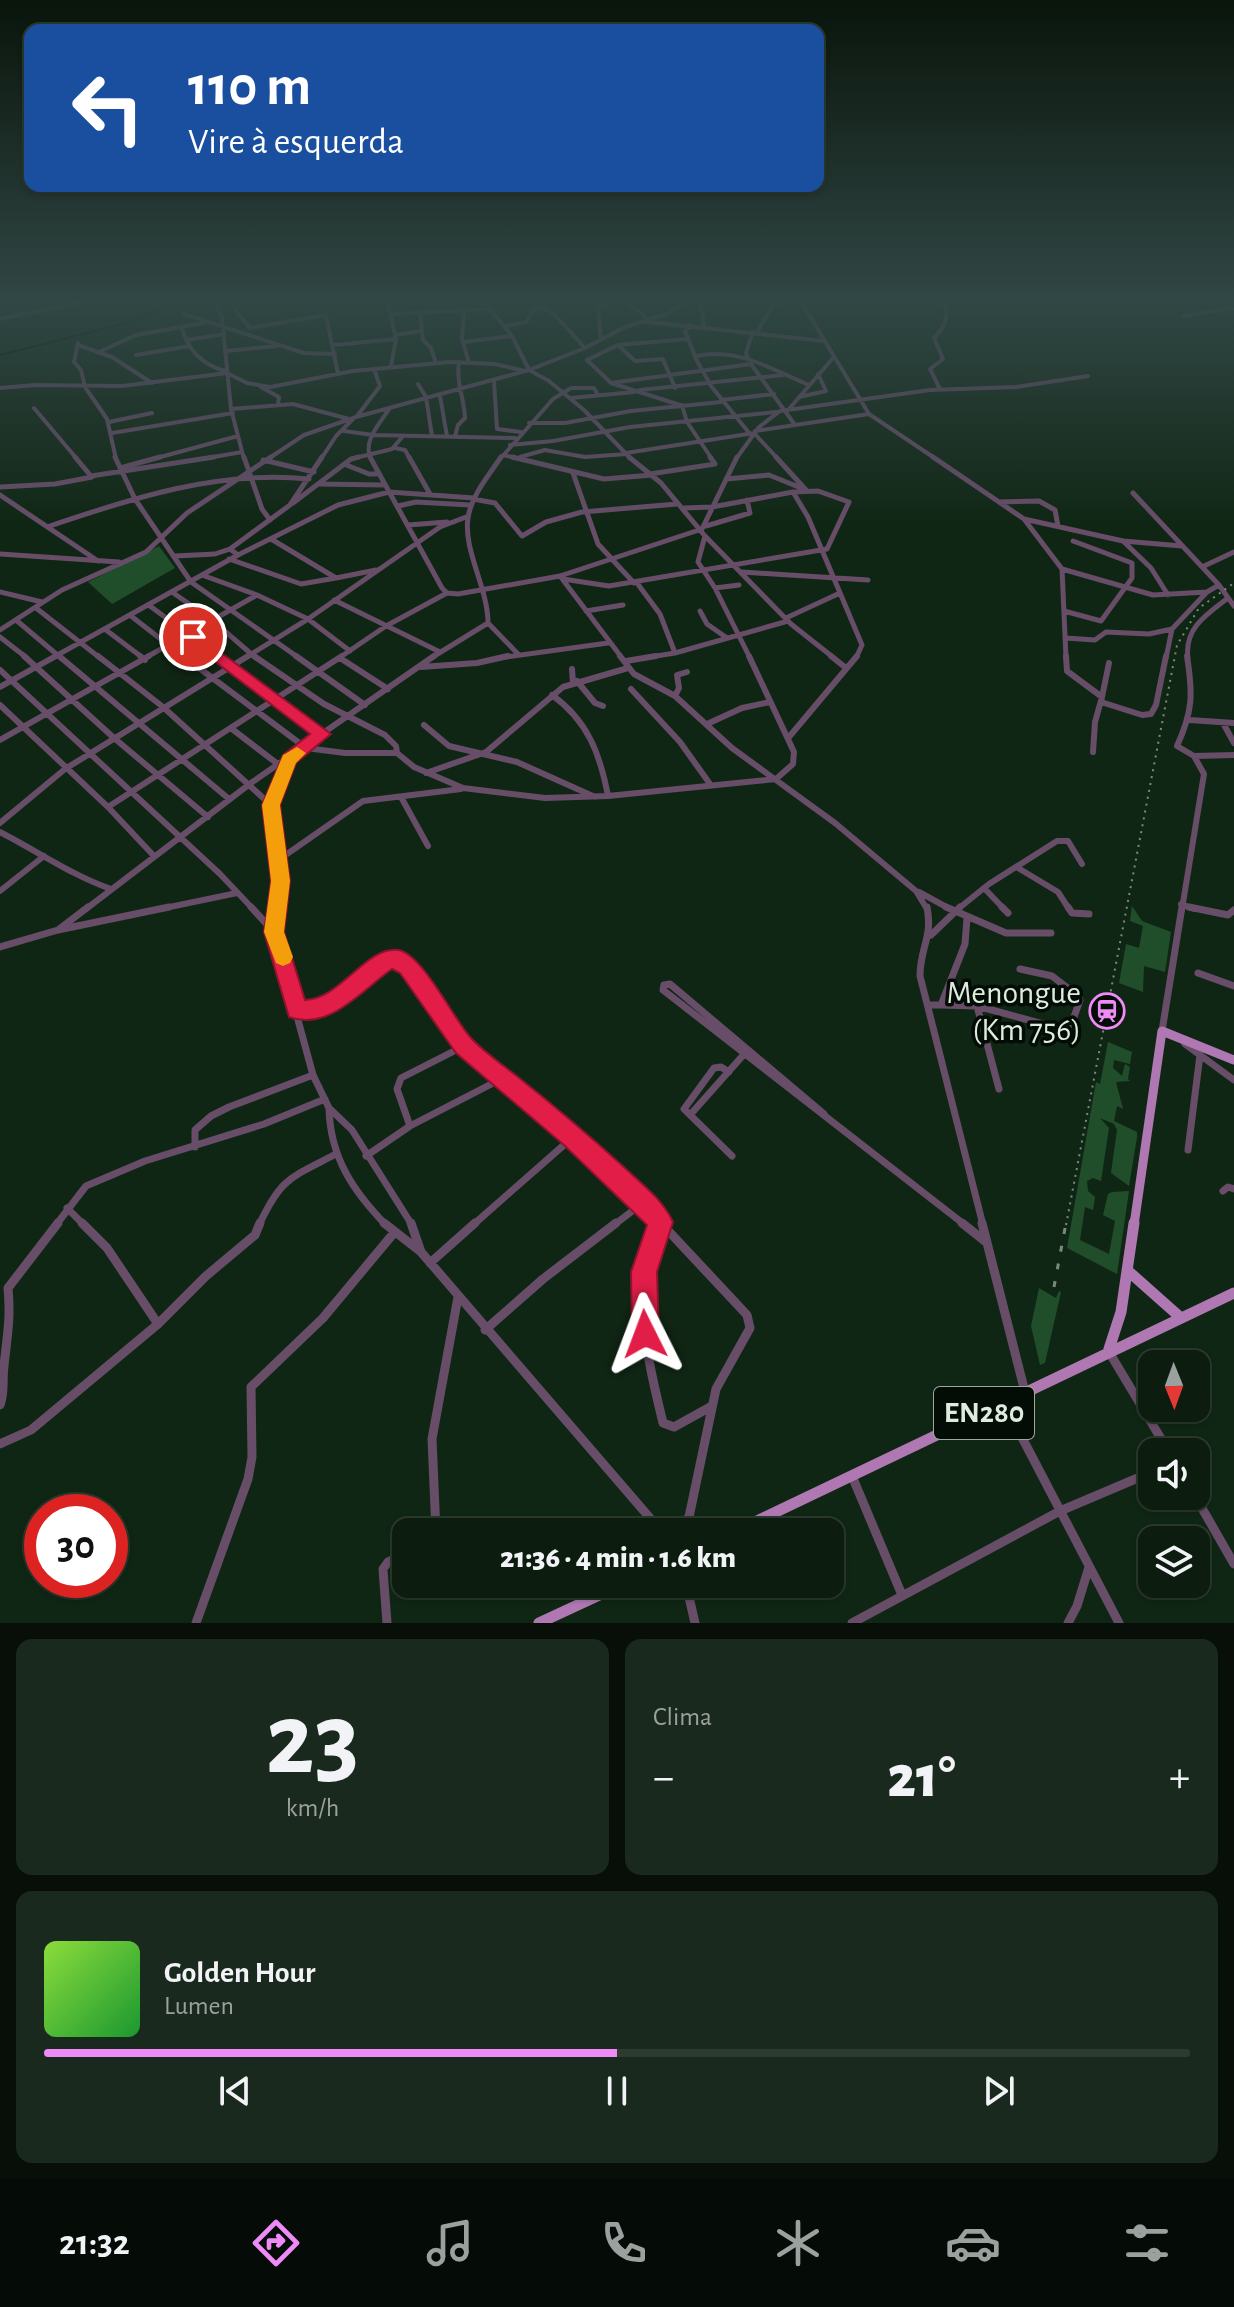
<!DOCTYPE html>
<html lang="pt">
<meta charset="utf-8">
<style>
body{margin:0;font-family:"Alegreya Sans",sans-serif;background:#1a291d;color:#f1f3f6;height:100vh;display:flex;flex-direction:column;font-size:30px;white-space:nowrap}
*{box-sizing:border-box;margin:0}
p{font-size:26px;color:#9aa19e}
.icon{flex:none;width:44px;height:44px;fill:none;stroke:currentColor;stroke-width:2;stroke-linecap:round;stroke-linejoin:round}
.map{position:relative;height:1623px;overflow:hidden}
.side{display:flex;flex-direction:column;gap:16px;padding:16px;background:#070f08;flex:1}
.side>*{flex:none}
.hud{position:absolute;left:24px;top:24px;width:800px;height:168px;border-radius:16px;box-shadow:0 2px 6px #0004,0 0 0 2px #2c3a2f;background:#1a4fa0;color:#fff;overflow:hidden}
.needle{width:52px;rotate:179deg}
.fabs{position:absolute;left:1138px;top:1350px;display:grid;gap:16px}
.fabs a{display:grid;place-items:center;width:72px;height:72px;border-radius:16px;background:#0c1c0f;box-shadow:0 2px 6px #0004,0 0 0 2px #2c3a2f;font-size:40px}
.speed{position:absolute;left:24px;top:1494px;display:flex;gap:16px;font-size:40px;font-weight:700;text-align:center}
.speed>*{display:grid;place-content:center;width:104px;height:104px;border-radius:50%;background:#0c1c0f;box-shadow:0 2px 6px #0004,0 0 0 2px #2c3a2f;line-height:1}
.speed .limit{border:12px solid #d22;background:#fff;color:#111}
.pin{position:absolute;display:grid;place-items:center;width:68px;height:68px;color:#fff;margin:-34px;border:4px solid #fff;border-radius:50%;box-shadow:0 2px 8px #0007}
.me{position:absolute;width:88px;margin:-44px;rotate:357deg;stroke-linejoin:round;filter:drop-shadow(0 0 6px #0008)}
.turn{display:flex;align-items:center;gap:28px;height:168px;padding:0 32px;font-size:36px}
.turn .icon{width:104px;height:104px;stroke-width:2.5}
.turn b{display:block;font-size:56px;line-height:68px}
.big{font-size:60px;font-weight:800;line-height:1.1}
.side .card{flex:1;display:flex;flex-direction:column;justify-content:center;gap:12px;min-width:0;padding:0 28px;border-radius:16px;background:#1a291d}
.side .dial{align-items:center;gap:0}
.dial b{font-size:104px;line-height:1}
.song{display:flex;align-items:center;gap:24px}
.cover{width:96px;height:96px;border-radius:12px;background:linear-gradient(135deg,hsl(90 70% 55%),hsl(130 70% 35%))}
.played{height:8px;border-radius:4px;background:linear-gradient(90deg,#ef8bf7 50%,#2c3a2f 50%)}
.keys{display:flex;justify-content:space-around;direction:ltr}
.heat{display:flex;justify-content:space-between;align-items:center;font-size:44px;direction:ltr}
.side .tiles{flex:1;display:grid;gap:16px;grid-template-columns:1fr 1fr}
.card:last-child{grid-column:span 2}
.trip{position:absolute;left:392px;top:1518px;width:452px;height:80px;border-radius:16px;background:#0c1c0f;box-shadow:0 2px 6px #0004,0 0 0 2px #2c3a2f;font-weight:800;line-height:80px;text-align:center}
.tabs{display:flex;height:128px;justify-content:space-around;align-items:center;background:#050b06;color:#9aa19e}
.tabs .icon{width:56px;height:56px}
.tabs .on{color:#ef8bf7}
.tabs b{font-size:36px;color:#f1f3f6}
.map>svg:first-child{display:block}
.green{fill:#214e2a}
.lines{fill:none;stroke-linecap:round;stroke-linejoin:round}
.stream{stroke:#000c00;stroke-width:2}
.minor-far4{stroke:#684d69;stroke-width:4}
.minor-far3{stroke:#684d69;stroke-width:5}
.minor-far2{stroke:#684d69;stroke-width:6}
.minor-far1{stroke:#684d69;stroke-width:7}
.minor{stroke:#684d69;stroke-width:9}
.major-far1{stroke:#af78b3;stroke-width:9}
.major{stroke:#af78b3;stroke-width:11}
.rail-far1{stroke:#798b7c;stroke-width:2;stroke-dasharray:2 5;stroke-linecap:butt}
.rail{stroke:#798b7c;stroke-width:3;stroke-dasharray:6 12;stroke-linecap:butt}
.route{fill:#e11d48;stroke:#92132f;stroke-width:2}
.slow{fill:#f59e0b}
.labels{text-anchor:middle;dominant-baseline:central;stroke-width:7;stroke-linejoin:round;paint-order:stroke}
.shield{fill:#040d05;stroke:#9da89e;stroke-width:2}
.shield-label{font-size:30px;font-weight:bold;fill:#deebdf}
.poi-label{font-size:32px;fill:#deebdf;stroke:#040d05;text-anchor:end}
</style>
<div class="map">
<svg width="1234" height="1623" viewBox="0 0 1234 1623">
<rect width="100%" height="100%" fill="#102614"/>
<path class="green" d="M159 546 175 568 112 604 88 582Z
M1132 906 1142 921 1171 932 1165 972 1144 966 1143 992 1119 983 1126 944 1139 948 1143 926 1130 921Z
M1108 1042 1132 1052 1130 1064 1114 1060 1113 1068 1122 1076 1125 1064 1130 1067 1128 1079 1130 1081 1116 1082 1123 1109 1117 1106 1114 1121 1137 1132V1137L1129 1186 1111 1173 1117 1130 1114 1124 1100 1118 1109 1128 1101 1181 1093 1178 1087 1181 1088 1191 1095 1197 1093 1210 1085 1207 1080 1240 1109 1254 1115 1221 1103 1215 1108 1194 1112 1192 1129 1191 1117 1274 1067 1248 1096 1082 1100 1084Z
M1039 1288 1056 1298 1059 1291 1061 1292 1045 1363 1040 1365 1031 1326Z"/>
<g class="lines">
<path class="stream" d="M0 355 123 324 169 306 197 300"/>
<path class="minor-far4" d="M387 300 396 339 391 366
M483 300 512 336 529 370 549 381 584 410 631 459
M539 300 538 306 555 315 585 348
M633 300 631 307 642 313 648 322 824 341
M700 300 704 326
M800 300 869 414 936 459
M1218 300 1234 309
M217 307 222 318 231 409 244 459
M235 310 250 328 326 315 338 374
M464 310 462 339 469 363
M420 312 423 340 431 348 436 363
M184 314 304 353 335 354
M391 314 493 309
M1183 316 1232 308
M0 319 92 300
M691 325 685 331 696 359 711 386 750 434
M505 326 526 322 533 310 542 308
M182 327C186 349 203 365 225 371
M757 332 773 305 786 300
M395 335 421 331
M601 339 598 308 605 306 604 300
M186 340 224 334
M464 342 511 336
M78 343 74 362 81 370 85 387 107 419 116 459
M78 345 112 357 152 383
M334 345 396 339
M618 345 635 361 663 359 675 388
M226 351 277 346
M99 352 136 335 203 323
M136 355 190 346
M696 356C738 347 770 369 809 385
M748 358 746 353 753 331
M494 381 497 429 521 432
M611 383 751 364 795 425 755 431
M418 384 426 397 432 436
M261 387 279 397 278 404
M0 388 35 385 122 386 227 373 247 383 270 387 353 371 450 362 495 364 525 371
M940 389 930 369 943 359 934 338C946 326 949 317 944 300
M640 390 783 375
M440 396 447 436
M799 397 826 391 818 374
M571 398 634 392
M721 400 774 394
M680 405 611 383 587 360 618 345 687 339
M682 405 687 422 712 459
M34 408 77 459
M231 409 293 404 349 419
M789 409 833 358
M357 416 380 386 374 369
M109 422 152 413
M529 423H565L631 411 721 402
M795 425 869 414
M344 431 373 435 515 438
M112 433 233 413
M455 436 458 425 465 418C464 398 456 382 459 362
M510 445 553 441 630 427 776 412
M395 448 405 450 410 459
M626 453 754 433 778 459
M503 455 520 459
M520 457 545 450 585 457 627 454
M153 459 238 436
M202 459 242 452
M268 459 304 435 356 417 529 370 585 348 625 327 666 314 690 300
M321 459 336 436 353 419
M351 459 392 449 403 436
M371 459C362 441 380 423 390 408
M500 459 553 399 571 388H594L598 395
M736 459 759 427 780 411 930 390 1016 387 1088 376"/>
<path class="minor-far3" d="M75 457 91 476 214 457
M115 457 135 499 191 582 299 658
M244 457 262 509 270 520
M370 457 442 588 447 593 458 594 560 576 702 529 737 457
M409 457 430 494
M512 457 604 479 652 475
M629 457 661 483 705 536 698 562 715 588 750 658
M776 457 806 490
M933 457 1024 519 1062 569 1066 658
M263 460 314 472
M344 464 369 474H378
M120 468 160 457
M573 473 598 544 634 583
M650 474 715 464 710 457
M726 479 769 475 806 490
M319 484 385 485
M0 487 55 484 92 477
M1133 493 1219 585 1234 606
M0 495 98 561
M473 499 495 503 522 536 546 522 582 512 677 504
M999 502 1039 501 1055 510 1058 526
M293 503 351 459 359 457
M398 506 416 502 470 505
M684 508 712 507 793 492 808 517 862 645 856 658
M1024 519 1123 541 1182 546
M408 525 447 522
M706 526 750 513 747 500
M47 527C132 498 218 470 309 479
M705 536 791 624 834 658
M1123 541 1151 568 1168 595
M0 554 119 562
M238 555 230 549 290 505 322 457
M175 556 215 554 230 549
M229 559 301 584 336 578 271 539
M1202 567 1234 552
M1062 569 1153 595 1207 592
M742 572 868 580
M202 575 257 595
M560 576 622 658
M336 578 376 570
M563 579 609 586 827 549 849 502 818 491 793 492
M637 583 660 614 675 653
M715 588 739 585
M0 592 42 602
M172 592 212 620 256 658
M334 600 440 652
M150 606 220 658
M36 608 100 658
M586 611 623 605
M700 611 707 624 727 638
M1064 611 1101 621 1132 578V563L1073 541
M131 616 185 658
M786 618 840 593
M16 620 61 658
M488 623 518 654
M0 630 62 590 146 552 187 513 271 457
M106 630 143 658
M0 637 27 658
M1065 638 1095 640 1106 632 1149 634 1172 629
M52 658 238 555 338 505 389 492 474 498
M145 658 257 595 308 619 350 651
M245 658 308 619 440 527 466 517
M339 658 386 626 447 593
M431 658 488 623C488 588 463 550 468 518 471 496 489 475 501 457
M499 658 608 643
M644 658 675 653 788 621
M1166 658 1172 629 1207 592 1219 585
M1188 658C1184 628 1207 614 1228 598"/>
<path class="minor-far2" d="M24 656 114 738 208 817
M59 656 229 799
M98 656 163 707 271 805
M140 656 145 660
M183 656 306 748 345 753H397L414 767 463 788 545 798 608 796 776 779 793 764 794 752 749 656
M217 656 322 734
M254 656 324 704 385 735 396 746 397 753
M296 656 365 705
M620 656 634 674 675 696 732 748 835 823 916 891 927 909
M831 656 846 668
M1066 656 1067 671 1102 697 1095 722 1093 752
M340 658 388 689
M626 661 656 656
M421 667 477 663 508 656
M572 669 573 683
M0 670 220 874 253 909
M577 681 595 703 603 706
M0 687 56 656
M631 689 680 742 710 784
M552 695C588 721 600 754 608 796
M675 696 679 688 677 675 687 672
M1102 697 1109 663
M1101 702 1142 715 1151 714 1156 705 1166 656
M0 705 108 807 153 855
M1190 720 1234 723
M1223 723 1234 743
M707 724 742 708 770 702
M424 725 449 746 517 762 595 797
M232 729 279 765
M789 737 857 656
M0 740 149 656
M1194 756 1234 755
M426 773 486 752 563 687 628 668
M401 797 428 846
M108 807 342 656
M0 823 65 769 248 656
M0 832C37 851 73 876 111 889
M277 861 363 801 461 789
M1018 868 1058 892 1069 909
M984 888 1004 909
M0 891 44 856
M919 892 950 909
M1181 904 1194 909
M86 909 251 783 434 656
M160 909 237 893
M277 909 280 881 271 805 289 759
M958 909 989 884 1057 841H1068L1082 864
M1182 909 1204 774 1194 756 1177 746C1193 711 1193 694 1187 656"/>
<path class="minor-far1" d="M251 907 274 932 313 1075 329 1108 352 1130 412 1225
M927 907C933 938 920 947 920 976L983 1225
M946 907 1006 933H1051
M1002 907 1008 913
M1068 907 1072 913 1089 914
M1189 907 1228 915 1234 910
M58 930 88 907
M274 932 277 907
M931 935 960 907
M0 947 58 930 169 907
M1198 973 1234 986
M664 985 663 990 965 1225
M664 985 670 984 824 1114
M928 1005H941L965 944 967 918
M941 1005 977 1006 1069 1031 1080 1000 1078 996 1052 976 1020 969
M977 1006 999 1089
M297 1010C308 1010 319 1010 330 1006 357 994 366 961 399 959L423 984 464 1046 573 1137 644 1202 663 1225
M1162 1031 1182 907
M1185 1044 1234 1080
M729 1072 721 1067 714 1068 684 1109 732 1156
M329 1108C330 1157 353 1191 386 1225
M690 1115 746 1052
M410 1126 501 1079
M195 1147V1130L211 1116 229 1107 313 1075
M1188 1150 1200 1055
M366 1156 410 1126 397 1089 401 1078 464 1046
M1223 1191 1228 1187 1234 1189
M67 1208 84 1225
M56 1225 86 1186 145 1161 264 1124 325 1099
M259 1225C281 1178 290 1178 334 1155
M473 1225 573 1137
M614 1225 644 1202
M659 1225 660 1222"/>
<path class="minor" d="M82 1223 107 1248 158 1324
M384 1223 421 1252 662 1532
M411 1223 421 1252
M659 1223C631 1293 646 1352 663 1423L674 1427 712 1406
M661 1223 747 1315 750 1328 716 1389 689 1517 672 1532
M962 1223 986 1242
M982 1223 1025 1392
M430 1263 475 1223
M485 1330 543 1279 616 1223
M1109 1352 1169 1452
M1004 1403 1119 1623
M0 1405C5 1392 2 1380 4 1366 7 1336 11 1319 8 1288L58 1223
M0 1444 31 1430 158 1324 206 1276 255 1235 260 1223
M852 1476 902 1595
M1195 1496 1234 1564
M436 1532 432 1439 458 1297
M686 1584 695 1623
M196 1623 248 1479 252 1457 251 1387 323 1318 393 1234
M387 1623 383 1569 388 1562 406 1553
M852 1623 1060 1511 1152 1472
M1068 1623 1077 1606 1089 1567"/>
<path class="major-far1" d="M1134 1225 1162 1031 1234 1060"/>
<path class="major" d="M1127 1270 1180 1317
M1109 1349 1121 1312 1134 1223
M734 1532 1234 1293
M539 1623 623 1584"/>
<path class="rail-far1" d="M1066 1225 1177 645 1199 608 1234 583"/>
<path class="rail" d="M1054 1287 1066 1223"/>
</g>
<linearGradient id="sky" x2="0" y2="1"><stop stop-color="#09150b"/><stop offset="0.57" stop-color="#314745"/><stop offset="1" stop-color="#314745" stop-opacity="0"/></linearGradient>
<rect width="1234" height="527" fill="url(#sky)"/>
<path class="route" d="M193 632 331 734 296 763 280 805 290 881 284 932 305 1000C341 999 366 946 398 950 422 953 454 1020 471 1038 486 1054 506 1067 523 1081 558 1109 592 1138 625 1168 642 1184 663 1200 673 1222L657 1272 659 1334 655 1344 645 1348 636 1344 632 1334 631 1272 647 1225 564 1145 456 1053 400 973 392 969C363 989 329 1032 289 1017L264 932 271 881 262 805 283 755 310 734 188 641 186 637Z"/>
<path class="slow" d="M297 747 306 753 296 763 280 805 290 881 284 932 293 957 290 963 283 966 276 963 264 932 271 881 262 805 283 755Z"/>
<defs>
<symbol id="station-ring" viewBox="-11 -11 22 22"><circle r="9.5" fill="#040d05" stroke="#ef8bf7" stroke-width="1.5"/><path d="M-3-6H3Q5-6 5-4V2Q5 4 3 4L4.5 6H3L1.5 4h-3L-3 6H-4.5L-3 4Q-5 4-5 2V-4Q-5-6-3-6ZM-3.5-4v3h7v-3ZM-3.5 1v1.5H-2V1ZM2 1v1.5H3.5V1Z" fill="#ef8bf7"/></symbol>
</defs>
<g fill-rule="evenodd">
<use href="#station-ring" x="1087" y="991" width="40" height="40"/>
</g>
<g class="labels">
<rect class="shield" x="934" y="1387" width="100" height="52" rx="6"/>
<g class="shield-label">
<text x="984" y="1413">EN280</text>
</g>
<g class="poi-label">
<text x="1081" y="993">Menongue<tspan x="1081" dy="37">(Km 756)</tspan></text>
</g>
</g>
</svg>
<div class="fabs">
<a><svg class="needle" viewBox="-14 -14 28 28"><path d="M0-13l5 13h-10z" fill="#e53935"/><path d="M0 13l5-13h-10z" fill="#9aa19e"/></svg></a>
<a><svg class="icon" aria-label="sound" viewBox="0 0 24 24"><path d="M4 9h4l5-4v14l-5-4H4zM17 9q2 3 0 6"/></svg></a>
<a><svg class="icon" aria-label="layers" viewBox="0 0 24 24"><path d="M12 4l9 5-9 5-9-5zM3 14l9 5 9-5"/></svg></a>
</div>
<div class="speed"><div class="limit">30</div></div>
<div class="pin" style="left:193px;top:637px;background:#d93025"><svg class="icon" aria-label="arrive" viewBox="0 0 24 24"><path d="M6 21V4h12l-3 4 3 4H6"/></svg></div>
<svg class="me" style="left:645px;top:1334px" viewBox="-20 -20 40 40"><path d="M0-17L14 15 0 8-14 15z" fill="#e11d48" stroke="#fff" stroke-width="4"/></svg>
<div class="trip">21:36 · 4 min · 1.6 km</div>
<div class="hud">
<div class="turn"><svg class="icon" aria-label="left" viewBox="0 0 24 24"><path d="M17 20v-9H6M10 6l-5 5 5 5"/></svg><div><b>110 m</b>Vire à esquerda</div></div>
</div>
</div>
<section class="side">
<div class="tiles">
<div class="card dial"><b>23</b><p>km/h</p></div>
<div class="card"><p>Clima</p>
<div class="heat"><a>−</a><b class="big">21°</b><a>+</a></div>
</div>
<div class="card">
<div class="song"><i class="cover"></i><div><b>Golden Hour</b><p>Lumen</p></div></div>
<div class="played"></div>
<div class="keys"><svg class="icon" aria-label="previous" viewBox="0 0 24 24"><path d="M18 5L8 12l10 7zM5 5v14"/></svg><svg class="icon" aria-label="pause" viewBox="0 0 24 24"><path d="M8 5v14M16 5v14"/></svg><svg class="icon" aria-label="next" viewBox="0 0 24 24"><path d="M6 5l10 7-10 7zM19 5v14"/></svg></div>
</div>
</div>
</section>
<nav class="tabs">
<b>21:32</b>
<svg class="icon on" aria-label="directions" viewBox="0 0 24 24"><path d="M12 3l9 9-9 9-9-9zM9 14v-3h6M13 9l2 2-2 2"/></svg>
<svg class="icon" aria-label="music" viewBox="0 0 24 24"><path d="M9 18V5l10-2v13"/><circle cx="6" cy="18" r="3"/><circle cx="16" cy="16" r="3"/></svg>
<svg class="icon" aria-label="phone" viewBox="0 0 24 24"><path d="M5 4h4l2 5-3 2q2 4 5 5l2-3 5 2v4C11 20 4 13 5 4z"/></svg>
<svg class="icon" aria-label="climate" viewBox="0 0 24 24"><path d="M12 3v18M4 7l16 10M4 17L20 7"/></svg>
<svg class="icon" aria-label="car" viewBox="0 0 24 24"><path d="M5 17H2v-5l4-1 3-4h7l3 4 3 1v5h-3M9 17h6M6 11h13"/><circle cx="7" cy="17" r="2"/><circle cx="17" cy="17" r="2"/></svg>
<svg class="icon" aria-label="filters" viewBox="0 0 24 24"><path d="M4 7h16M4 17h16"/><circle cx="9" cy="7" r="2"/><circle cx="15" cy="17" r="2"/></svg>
</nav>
